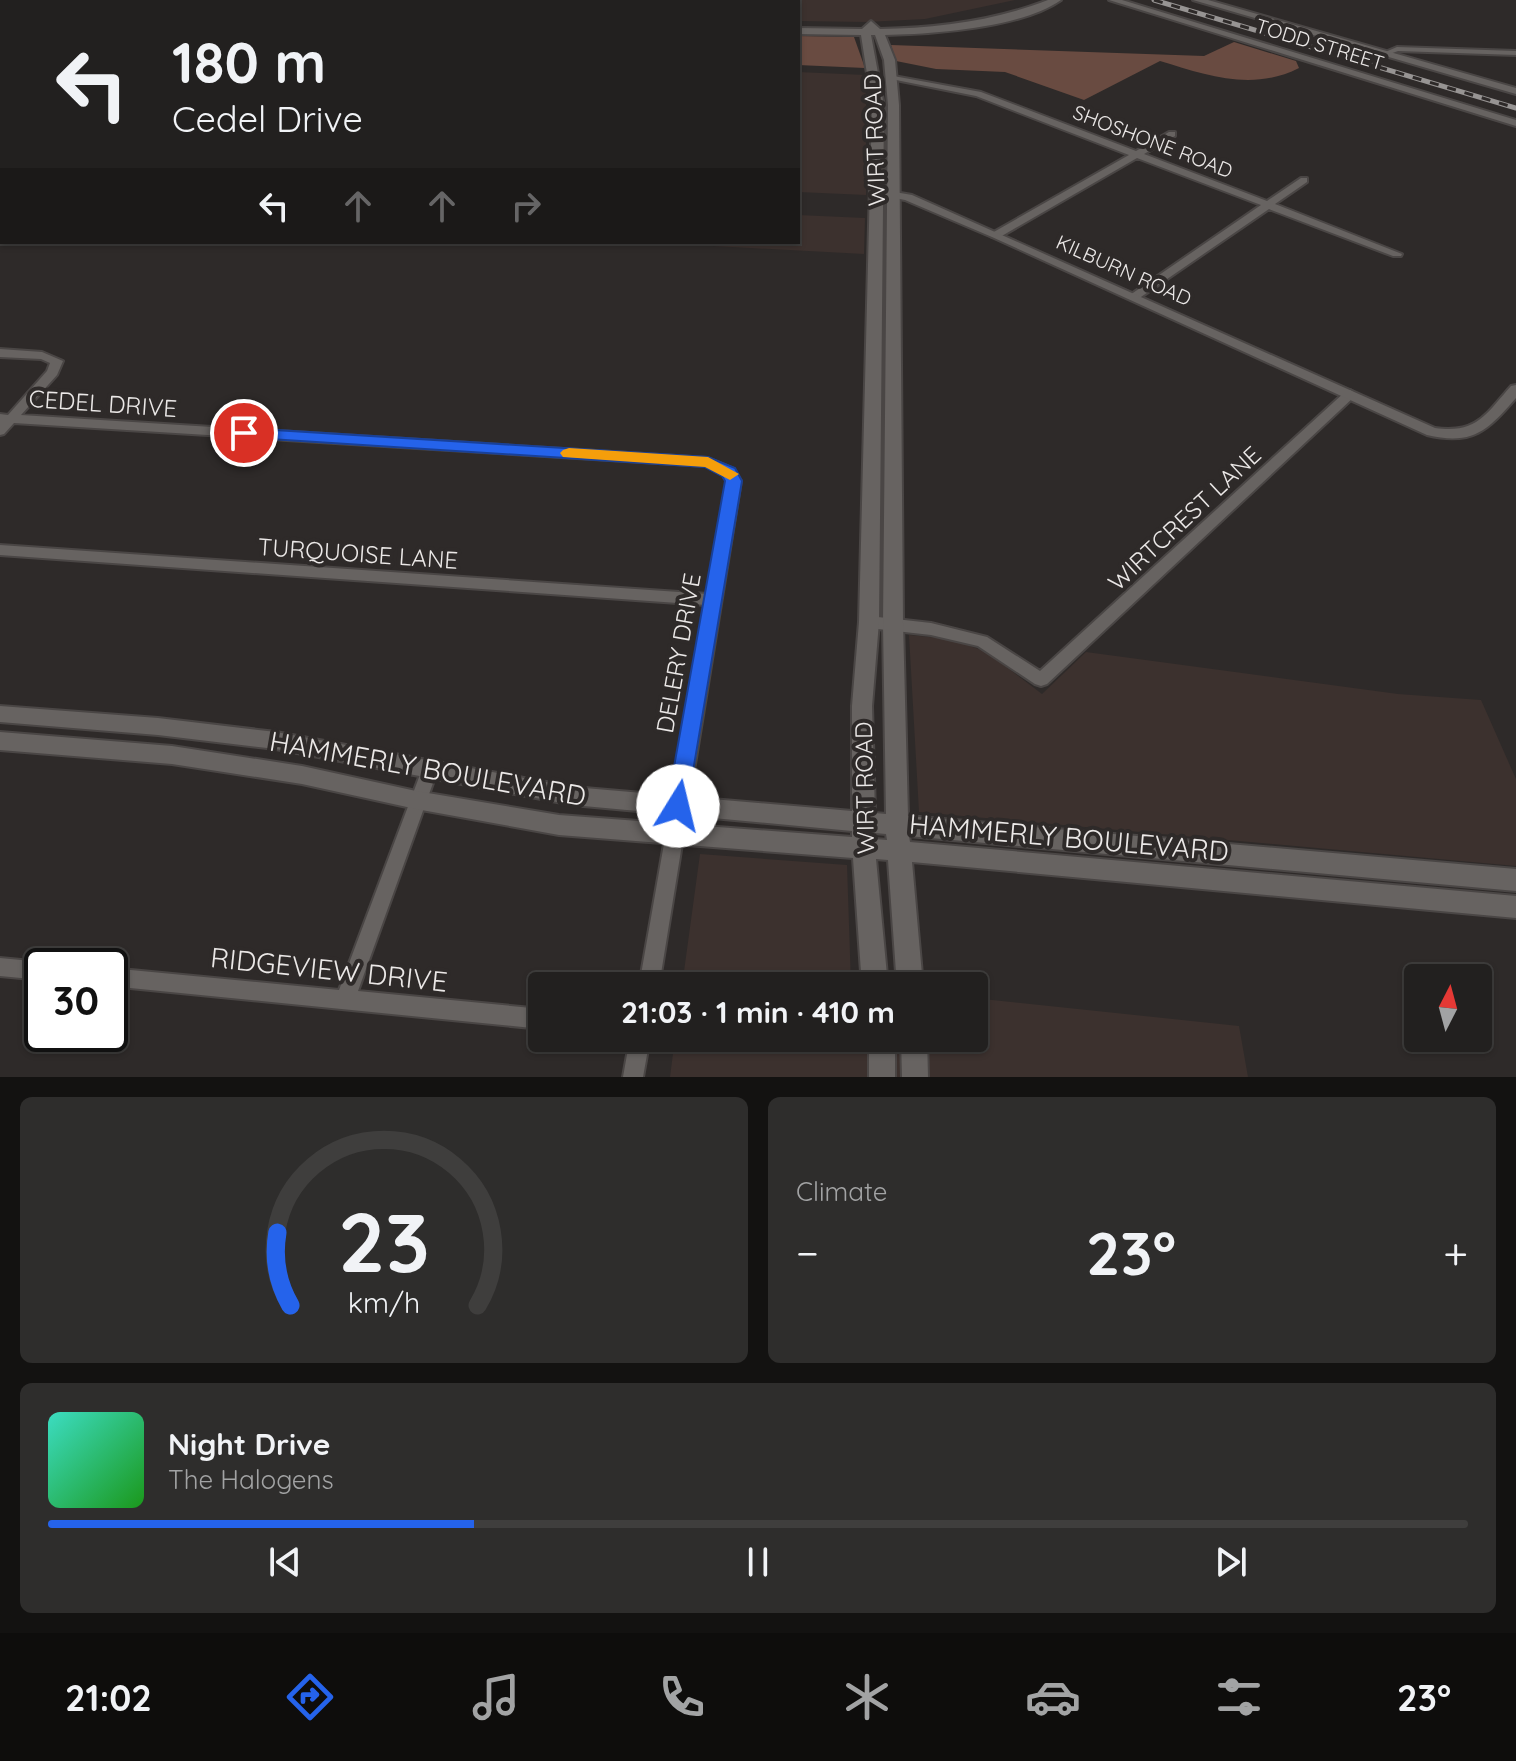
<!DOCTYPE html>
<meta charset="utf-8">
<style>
body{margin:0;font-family:Quicksand,sans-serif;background:#2e2d2c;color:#f1f3f6;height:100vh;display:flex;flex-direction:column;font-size:30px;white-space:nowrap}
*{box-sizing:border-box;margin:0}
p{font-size:26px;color:#a2a3a4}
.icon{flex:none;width:44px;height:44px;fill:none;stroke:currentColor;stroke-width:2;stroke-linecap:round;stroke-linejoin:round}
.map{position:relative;height:1077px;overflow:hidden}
.panel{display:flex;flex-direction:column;gap:20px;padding:20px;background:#131211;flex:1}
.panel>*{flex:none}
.top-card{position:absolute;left:0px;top:0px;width:800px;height:244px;box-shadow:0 2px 6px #0004,0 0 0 2px #3f3e3d;background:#22201f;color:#f1f3f6;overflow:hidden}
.needle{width:52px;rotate:6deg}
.tools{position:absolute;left:1404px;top:964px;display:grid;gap:16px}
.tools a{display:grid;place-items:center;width:88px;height:88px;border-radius:8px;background:#22201f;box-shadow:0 2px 6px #0004,0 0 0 2px #3f3e3d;font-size:40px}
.speed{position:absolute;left:24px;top:948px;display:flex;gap:16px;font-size:40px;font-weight:700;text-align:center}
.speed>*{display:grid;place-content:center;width:104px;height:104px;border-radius:50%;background:#22201f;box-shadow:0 2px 6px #0004,0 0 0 2px #3f3e3d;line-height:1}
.speed .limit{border:4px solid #111;border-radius:12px;background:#fff;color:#111}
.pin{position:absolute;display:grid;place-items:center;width:68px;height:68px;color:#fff;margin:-34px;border:4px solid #fff;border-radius:50%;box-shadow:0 2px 8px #0007}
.me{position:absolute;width:88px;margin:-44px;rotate:9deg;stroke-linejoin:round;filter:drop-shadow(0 0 6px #0008)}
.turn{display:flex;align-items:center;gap:28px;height:168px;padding:0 40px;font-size:36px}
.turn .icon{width:104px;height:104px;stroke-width:2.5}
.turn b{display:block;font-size:56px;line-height:68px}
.lanes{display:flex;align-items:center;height:76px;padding:0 40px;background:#0003;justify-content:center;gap:40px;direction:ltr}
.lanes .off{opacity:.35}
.big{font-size:60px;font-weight:700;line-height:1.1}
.panel .tile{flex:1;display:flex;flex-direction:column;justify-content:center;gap:12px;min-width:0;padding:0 28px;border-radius:12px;background:#2e2d2c}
.panel .dial{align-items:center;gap:0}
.dial svg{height:208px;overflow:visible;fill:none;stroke:#3f3e3d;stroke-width:7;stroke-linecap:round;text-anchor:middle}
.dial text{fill:#f1f3f6;stroke:none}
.song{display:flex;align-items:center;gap:24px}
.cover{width:96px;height:96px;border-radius:12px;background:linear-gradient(135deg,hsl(170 70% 55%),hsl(120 70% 35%))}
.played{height:8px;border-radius:4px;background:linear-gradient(90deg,#2563eb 30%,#3f3e3d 30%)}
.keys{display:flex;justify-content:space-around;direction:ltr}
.heat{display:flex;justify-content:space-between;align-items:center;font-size:44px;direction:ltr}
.panel .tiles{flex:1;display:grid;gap:20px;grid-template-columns:1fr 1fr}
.tile:last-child{grid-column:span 2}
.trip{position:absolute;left:528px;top:972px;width:460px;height:80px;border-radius:8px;background:#22201f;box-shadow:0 2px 6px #0004,0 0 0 2px #3f3e3d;font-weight:700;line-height:80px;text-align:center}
.tabs{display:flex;height:128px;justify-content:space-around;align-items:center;background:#0e0d0c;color:#a2a3a4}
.tabs .icon{width:56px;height:56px}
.tabs .active{color:#2563eb}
.tabs b{font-size:36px;color:#f1f3f6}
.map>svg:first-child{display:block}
.built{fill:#3c312e}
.green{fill:#694b41}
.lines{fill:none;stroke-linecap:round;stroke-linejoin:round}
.minor-casing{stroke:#4a4645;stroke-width:4}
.tertiary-casing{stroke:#4a4645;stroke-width:4}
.secondary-casing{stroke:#4a4645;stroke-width:4}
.minor{fill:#676361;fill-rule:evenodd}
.tertiary{fill:#676361;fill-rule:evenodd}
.secondary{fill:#676361;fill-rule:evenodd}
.rail-casing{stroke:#979493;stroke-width:5}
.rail{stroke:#2e2a29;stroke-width:3;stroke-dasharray:9;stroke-linecap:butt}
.route{fill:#2563eb;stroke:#184099;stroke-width:2}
.slow{fill:#f59e0b}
.labels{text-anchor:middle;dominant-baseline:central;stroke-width:8;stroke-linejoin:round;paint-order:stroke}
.far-street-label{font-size:20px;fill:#ebe8e7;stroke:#2e2a29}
.street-label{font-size:24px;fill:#ebe8e7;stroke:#2e2a29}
.near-street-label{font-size:28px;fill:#ebe8e7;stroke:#2e2a29}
</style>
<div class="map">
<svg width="1516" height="1077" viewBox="0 0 1516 1077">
<rect width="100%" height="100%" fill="#2e2a29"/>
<path class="built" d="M593 0H1015L925 19 867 22 798 21V2H590Z
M798 72 866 75V195L798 192Z
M798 215 865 218 864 254 640 242H798Z
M909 635 950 639 987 652 1042 694 1086 652 1398 694 1481 700 1516 779V866L919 812Z
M700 854 847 865 851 985 855 986H682Z
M974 998 1239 1026 1248 1077H670L675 1038H974Z"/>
<path class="green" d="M798 36 854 37 865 68 798 65Z
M1234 42 1296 61 1299 68C1252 92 1206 75 1160 61L1084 100 1005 72 936 69 896 61 891 45 1204 56Z"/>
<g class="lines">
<defs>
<path id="minor" d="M769 0H777V2H769Z
M1397 47 1516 51V55L1398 51 1387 55 1383 53Z
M888 75 981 92 1136 151 1169 132H1175V136L1144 154 1267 201 1301 178H1307V182L1275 204 1402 254 1401 256H1393L1269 209 1138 299H1130V295L1261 205 1137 158 1000 237H992V233L1129 155 976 96 891 79 887 77Z
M0 349 42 352 63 361 57 375 21 415 708 458 734 469 741 481 659 986H639L706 605 0 555V545L708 594 727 481 724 475 706 466 14 423 4 434 0 435V414L8 415 47 371 50 363 41 359 0 357Z
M1350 390 1356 394 1354 397 1047 684 1041 686 1035 684 978 646 931 635 869 628 864 626 861 622 864 618 869 616 931 623 987 637 1040 671 1346 391Z
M429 765 435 767 437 772 358 991 542 1009V1029L110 986V968L339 990 421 772 423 767Z
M0 958 42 962 50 966H42V980L0 976Z
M630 1038H650L643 1077H623Z"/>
<path id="tertiary" d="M1109 0H1122L1516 120V126Z
M877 189 912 195 1435 428C1477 434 1486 414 1511 386L1516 385V398C1488 430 1473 446 1427 435L992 237 905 200 873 194V190Z"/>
<path id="secondary" d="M434 0H453L455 2H436Z
M484 0H503L505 2H486Z
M1048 0H1061C1021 28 933 34 885 35L895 60 899 105 903 623 908 816 1516 869V891L909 836 910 842 1516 896V918L912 862 923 986H897L888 860 876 859 888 986H862L853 858 559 835 416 809 302 784 172 764 0 750V732L172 746 302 766 416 791 559 815 852 837V831L573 805 276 749 158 735 0 722V706L158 718 276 732 573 787 852 811V706L859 622 872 106 861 35 798 34V28L862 29 871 21 880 29C937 28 994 21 1048 0ZM871 35H875L884 60 888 105 883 623 886 814 875 813 872 706 879 622 884 106ZM875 833 886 834 887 840 875 839Z
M1193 0H1208L1516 88V94Z
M869 1038H895V1077H869Z
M901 1038H927L928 1077H902Z"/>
</defs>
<use href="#minor" class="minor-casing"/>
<use href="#tertiary" class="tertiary-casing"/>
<use href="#secondary" class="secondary-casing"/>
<use href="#minor" class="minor"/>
<use href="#tertiary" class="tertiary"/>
<use href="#secondary" class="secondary"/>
<defs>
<path id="rail" d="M1154 0 1516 108"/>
</defs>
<use href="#rail" class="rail-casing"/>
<use href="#rail" class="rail"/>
</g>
<path class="route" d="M244 428 708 457 735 468 742 481 686 813 678 815 670 813 667 806 725 481 722 476 705 467 239 437 236 433Z"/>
<path class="slow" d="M569 448 708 457 739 474 730 480 705 467 563 457 560 453 563 450Z"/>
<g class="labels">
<g class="far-street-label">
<text transform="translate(1320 44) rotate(17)">TODD STREET</text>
<text transform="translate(1153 141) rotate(21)">SHOSHONE ROAD</text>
<text transform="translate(1124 270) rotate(24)">KILBURN ROAD</text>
</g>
<g class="street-label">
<text transform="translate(874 140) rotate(-92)">WIRT ROAD</text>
<text transform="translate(103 403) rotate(4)">CEDEL DRIVE</text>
<text transform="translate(1184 518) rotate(-43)">WIRTCREST LANE</text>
<text transform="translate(358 553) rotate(4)">TURQUOISE LANE</text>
<text transform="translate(678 653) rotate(-80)">DELERY DRIVE</text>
<text transform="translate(864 788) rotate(-91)">WIRT ROAD</text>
</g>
<g class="near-street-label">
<text transform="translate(428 768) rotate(10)">HAMMERLY BOULEVARD</text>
<text transform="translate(1069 837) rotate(5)">HAMMERLY BOULEVARD</text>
<text transform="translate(329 969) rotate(6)">RIDGEVIEW DRIVE</text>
</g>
</g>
</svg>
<div class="tools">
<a><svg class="needle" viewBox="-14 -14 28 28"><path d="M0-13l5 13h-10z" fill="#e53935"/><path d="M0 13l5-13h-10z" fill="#a2a3a4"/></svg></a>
</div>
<div class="speed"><div class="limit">30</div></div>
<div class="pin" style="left:244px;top:433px;background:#d93025"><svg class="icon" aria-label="arrive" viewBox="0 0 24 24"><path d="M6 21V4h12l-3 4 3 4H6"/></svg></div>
<svg class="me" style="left:678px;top:806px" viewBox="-20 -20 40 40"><circle r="19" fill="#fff"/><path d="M0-13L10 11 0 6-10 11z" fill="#2563eb"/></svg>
<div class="trip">21:03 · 1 min · 410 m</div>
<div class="top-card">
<div class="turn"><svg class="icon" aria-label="left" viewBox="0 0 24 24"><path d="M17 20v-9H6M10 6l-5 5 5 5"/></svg><div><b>180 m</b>Cedel Drive</div></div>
<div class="lanes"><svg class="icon" aria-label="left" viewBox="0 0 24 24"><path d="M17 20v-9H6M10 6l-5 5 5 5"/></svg><svg class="icon off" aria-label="ahead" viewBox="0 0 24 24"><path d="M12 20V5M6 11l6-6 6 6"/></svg><svg class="icon off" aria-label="ahead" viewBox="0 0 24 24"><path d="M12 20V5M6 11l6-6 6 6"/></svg><svg class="icon off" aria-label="right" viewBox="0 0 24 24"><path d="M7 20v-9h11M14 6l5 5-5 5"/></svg></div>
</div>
</div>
<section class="panel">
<div class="tiles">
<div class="tile dial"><svg viewBox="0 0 100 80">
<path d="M14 69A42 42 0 1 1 86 69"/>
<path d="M14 69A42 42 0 0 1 9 41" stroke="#2563eb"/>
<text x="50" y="56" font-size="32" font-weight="700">23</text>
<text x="50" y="72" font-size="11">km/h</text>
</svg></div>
<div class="tile"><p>Climate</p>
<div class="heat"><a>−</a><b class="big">23°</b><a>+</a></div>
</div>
<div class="tile">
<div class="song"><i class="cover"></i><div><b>Night Drive</b><p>The Halogens</p></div></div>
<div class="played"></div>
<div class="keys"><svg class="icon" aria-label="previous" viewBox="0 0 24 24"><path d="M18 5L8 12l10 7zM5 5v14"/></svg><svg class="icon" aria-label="pause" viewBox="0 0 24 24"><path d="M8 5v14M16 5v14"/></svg><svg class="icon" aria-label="next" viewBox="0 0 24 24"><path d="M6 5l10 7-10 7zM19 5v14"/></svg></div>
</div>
</div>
</section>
<nav class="tabs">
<b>21:02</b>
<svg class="icon active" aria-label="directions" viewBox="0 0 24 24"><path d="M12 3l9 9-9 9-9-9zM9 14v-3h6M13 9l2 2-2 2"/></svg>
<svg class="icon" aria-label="music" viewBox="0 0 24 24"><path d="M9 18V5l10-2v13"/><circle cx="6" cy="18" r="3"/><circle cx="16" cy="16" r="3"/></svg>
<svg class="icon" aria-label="phone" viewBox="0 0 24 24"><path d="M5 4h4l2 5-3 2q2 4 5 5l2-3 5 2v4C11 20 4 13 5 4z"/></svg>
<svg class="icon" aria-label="climate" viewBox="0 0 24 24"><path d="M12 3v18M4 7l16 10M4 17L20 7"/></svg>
<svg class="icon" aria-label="car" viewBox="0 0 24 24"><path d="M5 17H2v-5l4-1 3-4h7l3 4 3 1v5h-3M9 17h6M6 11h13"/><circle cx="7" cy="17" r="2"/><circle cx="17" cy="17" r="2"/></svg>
<svg class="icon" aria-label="filters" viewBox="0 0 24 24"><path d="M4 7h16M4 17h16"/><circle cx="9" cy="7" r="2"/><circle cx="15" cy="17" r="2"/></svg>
<b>23°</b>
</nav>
